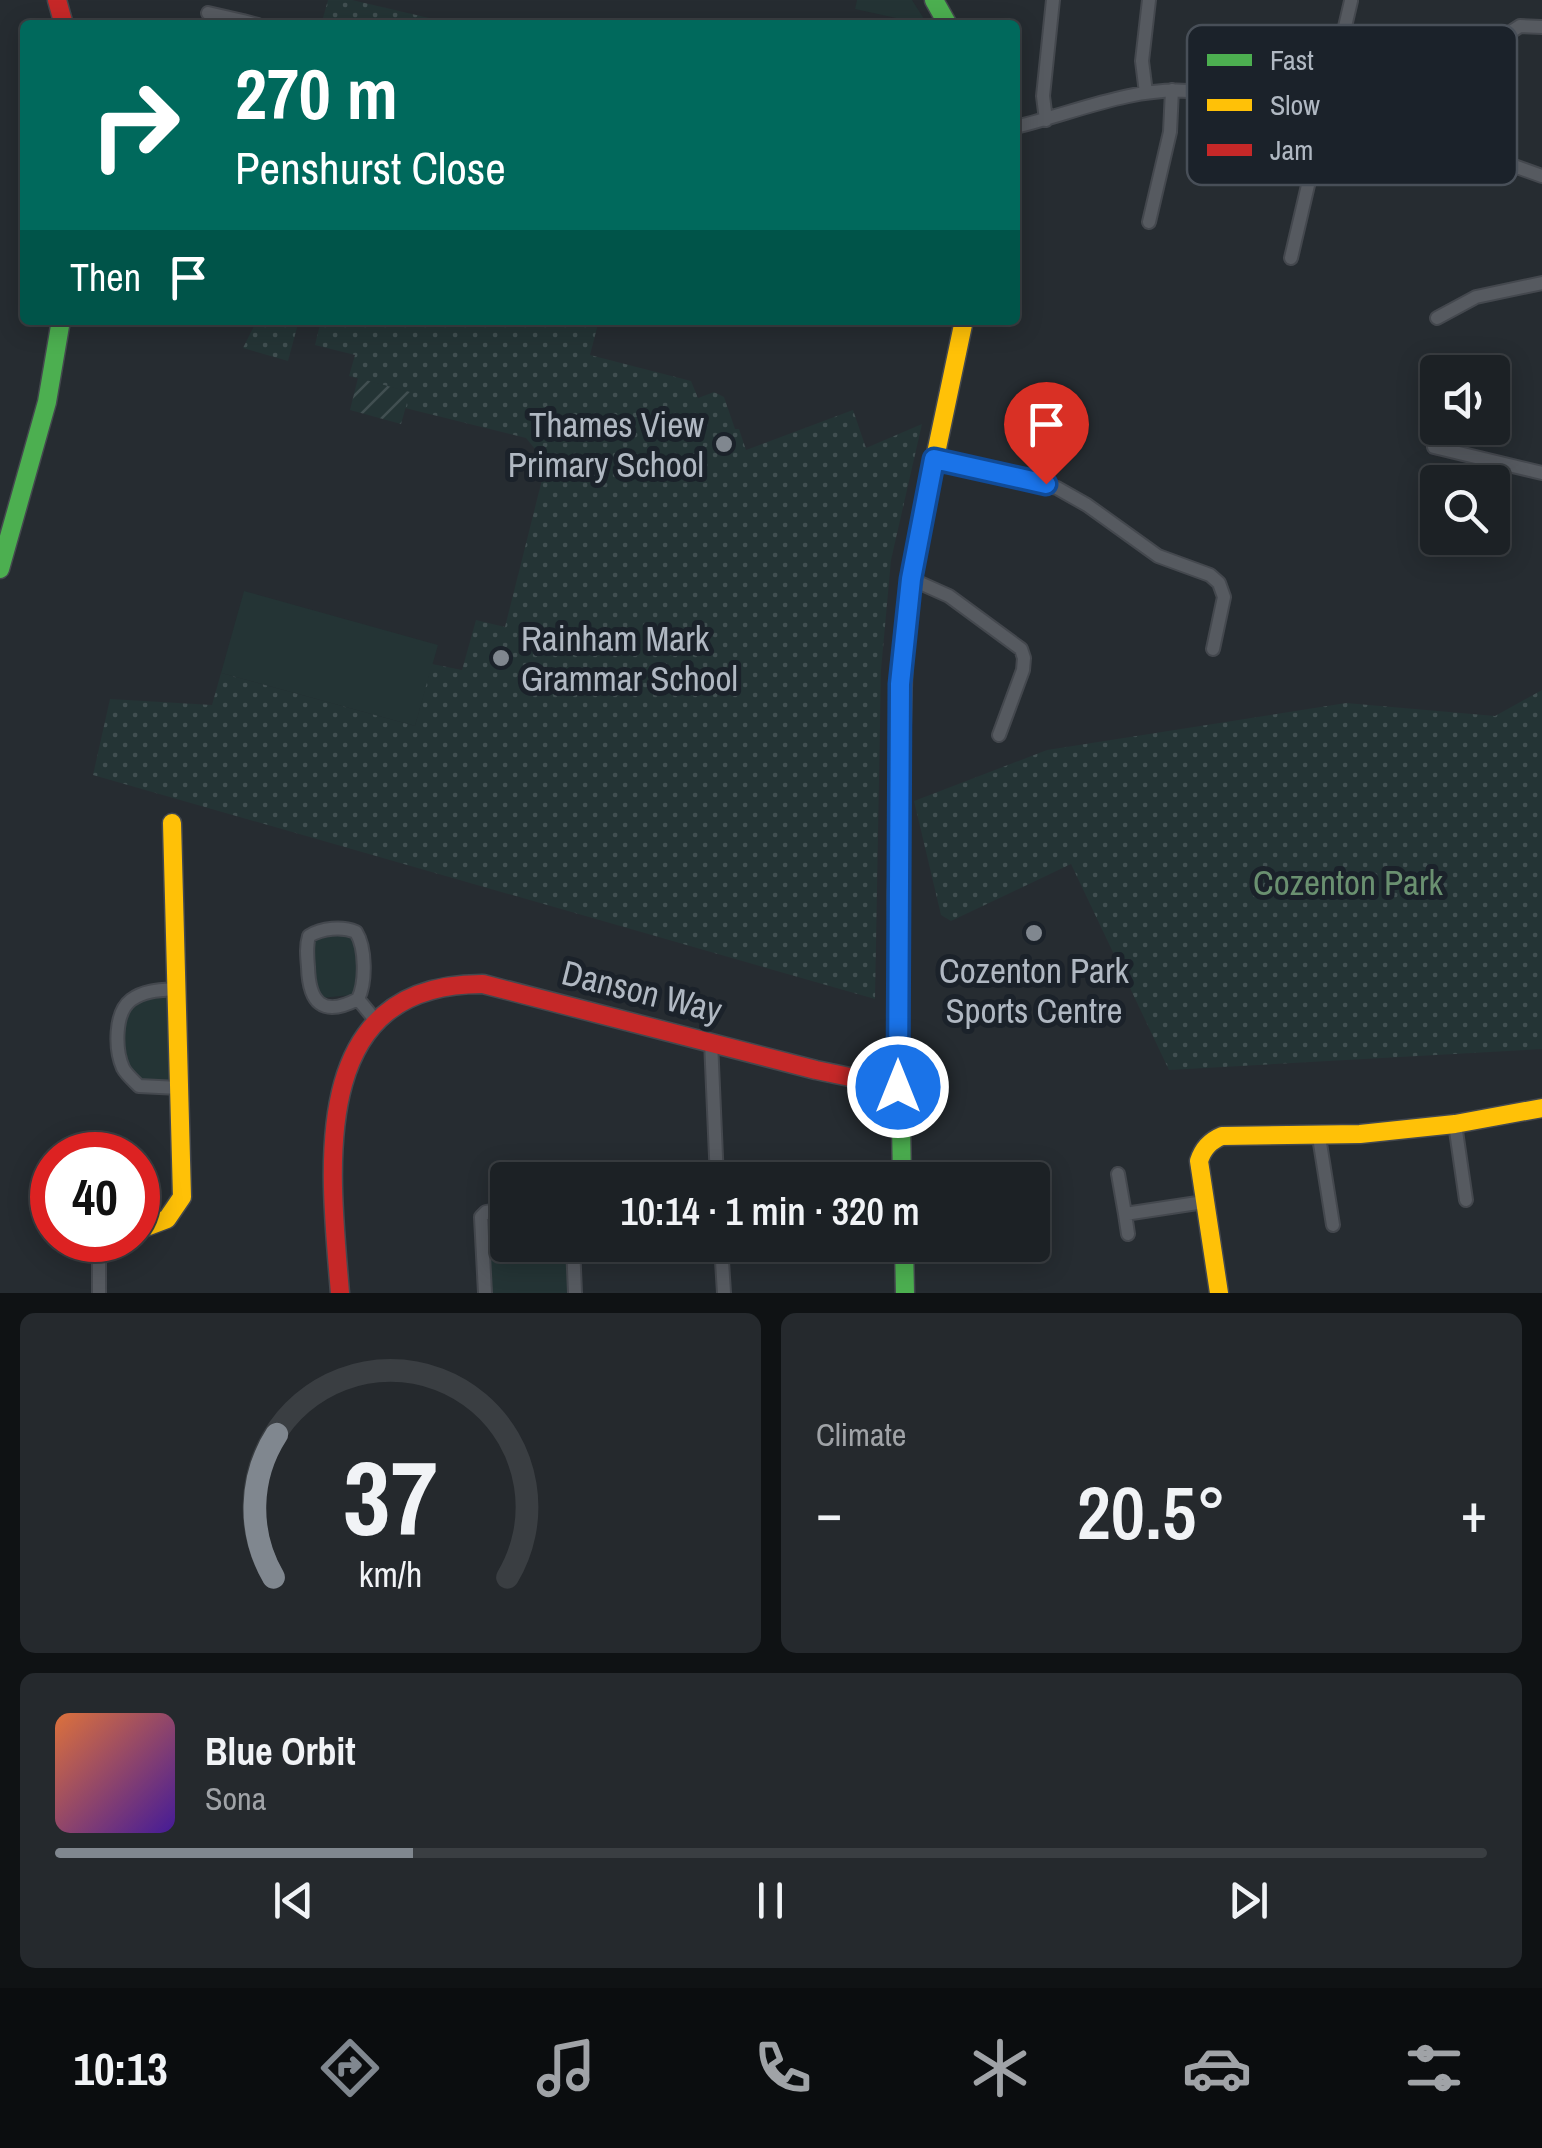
<!DOCTYPE html>
<meta charset="utf-8">
<style>
body{margin:0;font-family:"Archivo Narrow",sans-serif;background:#25292d;color:#f1f3f6;height:100vh;display:flex;flex-direction:column;font-size:38px;white-space:nowrap}
*{box-sizing:border-box;margin:0}
p{font-size:32px;color:#a0a3a7}
.icon{flex:none;width:55px;height:55px;fill:none;stroke:currentColor;stroke-width:2;stroke-linecap:round;stroke-linejoin:round}
.map{position:relative;height:1293px;overflow:hidden}
.sheet{display:flex;flex-direction:column;gap:20px;padding:20px;background:#0f1214;flex:1}
.sheet>*{flex:none}
.guide{position:absolute;left:20px;top:20px;width:1000px;height:305px;border-radius:10px;box-shadow:0 5px 25px #0003,0 0 0 2px #3a3e42;background:#00695c;color:#fff;overflow:hidden}
.fabs{position:absolute;left:1420px;top:355px;display:grid;gap:20px}
.fabs a{display:grid;place-items:center;width:90px;height:90px;border-radius:10px;background:#1c2125;box-shadow:0 5px 25px #0003,0 0 0 2px #3a3e42;font-size:50px}
.speed{position:absolute;left:30px;top:1132px;display:flex;gap:20px;font-size:50px;font-weight:700;text-align:center}
.speed>*{display:grid;place-content:center;width:130px;height:130px;border-radius:50%;background:#1c2125;box-shadow:0 5px 25px #0003,0 0 0 2px #3a3e42;line-height:1}
.speed .limit{border:15px solid #d22;background:#fff;color:#111}
.pin{position:absolute;display:grid;place-items:center;width:85px;height:85px;color:#fff;margin:-102px -42px;border-radius:50% 50% 50% 0;rotate:-45deg;box-shadow:0 0 10px #0007}
.pin .icon{rotate:45deg}
.me{position:absolute;width:110px;margin:-55px;rotate:0deg;stroke-linejoin:round;filter:drop-shadow(0 0 8px #0008)}
.turn{display:flex;align-items:center;gap:35px;height:210px;padding:0 50px;font-size:45px}
.turn .icon{width:130px;height:130px;stroke-width:2.5}
.turn b{display:block;font-size:70px;line-height:85px}
.then{display:flex;align-items:center;height:95px;padding:0 50px;background:#0003;gap:20px;font-size:38px}
.big{font-size:75px;font-weight:600;line-height:1.1}
.sheet .tile{flex:1;display:flex;flex-direction:column;justify-content:center;gap:15px;min-width:0;padding:0 35px;border-radius:15px;background:#25292d}
.sheet .dial{align-items:center;gap:0}
.dial svg{height:260px;overflow:visible;fill:none;stroke:#3a3e42;stroke-width:7;stroke-linecap:round;text-anchor:middle}
.dial text{fill:#f1f3f6;stroke:none}
.song{display:flex;align-items:center;gap:30px}
.cover{width:120px;height:120px;border-radius:15px;background:linear-gradient(135deg,hsl(20 70% 55%),hsl(260 70% 35%))}
.played{height:10px;border-radius:5px;background:linear-gradient(90deg,#80878f 25%,#3a3e42 25%)}
.keys{display:flex;justify-content:space-around;direction:ltr}
.heat{display:flex;justify-content:space-between;align-items:center;font-size:55px;direction:ltr}
.sheet .tiles{flex:1;display:grid;gap:20px;grid-template-columns:1fr 1fr}
.tile:last-child{grid-column:span 2}
.trip{position:absolute;left:490px;top:1162px;width:560px;height:100px;border-radius:10px;background:#1c2125;box-shadow:0 5px 25px #0003,0 0 0 2px #3a3e42;font-weight:600;line-height:100px;text-align:center}
.tab-bar{display:flex;height:160px;justify-content:space-around;align-items:center;background:#0b0d0f;color:#a0a3a7}
.tab-bar .icon{width:70px;height:70px}
.tab-bar .current{color:#80878f}
.tab-bar b{font-size:45px;color:#f1f3f6}
.map>svg:first-child{display:block}
.grass{fill:#243435}
.park{fill:url(#park-dots)}
.garden{fill:url(#garden-furrows)}
.lines{fill:none;stroke-linecap:round;stroke-linejoin:round}
.street-casing{stroke:#44484e;stroke-width:16}
.fast-casing{stroke:#44484e;stroke-width:21}
.slow-casing{stroke:#44484e;stroke-width:21}
.jam-casing{stroke:#44484e;stroke-width:21}
.street{stroke:#565a60;stroke-width:12}
.fast{stroke:#4caf50;stroke-width:18}
.slow{stroke:#ffc107;stroke-width:18}
.jam{stroke:#c62828;stroke-width:18}
.route-casing{stroke:#114b97;stroke-width:25}
.route{stroke:#1a73e8;stroke-width:18}
.poi-dot{fill:#80878f;stroke:#1b222a;stroke-width:4}
.labels{text-anchor:middle;dominant-baseline:central;stroke-width:10;stroke-linejoin:round;paint-order:stroke}
.poi-label{font-size:35px;fill:#b0b8c2;stroke:#1b222a;text-anchor:end}
.park-label{font-size:35px;fill:#6a9070;stroke:#1b222a}
.street-label{font-size:35px;fill:#b0b8c2;stroke:#1b222a}
.key{fill:#1b222a;stroke:#484f58;stroke-width:2.5}
.key-label{font-size:28px;fill:#b0b8c2}
</style>
<div class="map">
<svg width="1542" height="1293" viewBox="0 0 1542 1293">
<defs>
<pattern id="park-dots" width="8" height="8" patternUnits="userSpaceOnUse" patternTransform="scale(2.5)"><rect width="8" height="8" fill="#243435"/><path d="M2 2h.1M6 6h.1" fill="none" stroke="#414f51" stroke-width="1.8" stroke-linecap="round"/></pattern>
<pattern id="garden-furrows" width="10" height="10" patternUnits="userSpaceOnUse" patternTransform="scale(2.5)"><rect width="10" height="10" fill="#243435"/><path d="M-1 1l2-2M0 10L10 0M9 11l2-2" fill="none" stroke="#414f51"/></pattern>
</defs>
<rect width="100%" height="100%" fill="#262c31"/>
<path class="grass" d="M857 0H912L928 25 855 9Z
M244 591 438 645 415 726 221 673Z
M349 933 356 940 358 990 351 995 321 998 315 992 312 940 315 936Z
M177 989 179 1088 139 1086 119 1047 130 1000Z
M507 1214 508 1245H566L569 1293H491L488 1234 498 1215Z"/>
<path class="park" d="M328 0H352L459 25H321Z
M257 320H299L288 361 243 348Z
M321 320H599L590 355 691 381 698 398 714 392 724 397 735 429H739L746 450 853 410 866 448 922 424 891 560 881 670 875 999 93 775 110 699 212 705 221 673 415 726 432 664 462 670 476 620 505 627 548 456 535 449 526 438 405 408 409 392 349 376 355 355 315 345Z
M1542 690V1049L1169 1070 1071 864 951 921 941 915 914 801 1047 750 1346 703 1495 716Z"/>
<path class="garden" d="M358 378 410 392 401 424 350 410Z"/>
<g class="lines">
<defs>
<path id="street" d="M208 13 243 21 242 25
M243 21 258 25
M1542 27 1520 26 1503 37 1477 105 1472 130 1480 151 1489 157 1542 176
M1146 93 1142 61 1149 0
M1046 120 1043 96 1053 0
M1015 127C1071 114 1131 87 1188 91 1234 94 1279 112 1324 121
M1149 222 1170 132 1172 90
M1291 258 1351 1
M1437 318 1476 297 1542 283
M1434 447 1542 473
M934 459 1057 488 1087 505 1158 556 1210 575 1219 583 1224 597 1213 649
M911 579 949 596 1021 649 1024 658 1023 670 999 735
M177 989C161 990 144 990 131 1000 114 1013 115 1050 123 1068 126 1074 134 1081 139 1086L179 1088
M358 999C366 983 366 948 356 932 342 926 322 928 309 936 306 946 307 956 308 967 309 1002 322 1018 358 999L376 1021
M711 1041 717 1180
M1455 1124 1466 1200
M1319 1137 1333 1225
M1118 1174 1125 1214 1204 1202
M1125 1214 1128 1234
M573 1245 575 1293
M721 1245 724 1293
M99 1293V1261L113 1240
M485 1293 481 1217 486 1212 508 1208"/>
<path id="fast" d="M934 0 948 25
M0 569 47 402 61 320
M902 1180 897 896 904 633 915 553
M904 1245 905 1293"/>
<path id="slow" d="M915 553 964 320
M138 1230 167 1219 182 1197 172 823
M1219 1293 1199 1161C1203 1148 1210 1141 1222 1136L1360 1134 1455 1124 1542 1108"/>
<path id="jam" d="M57 0 64 25
M340 1293C330 1170 305 983 483 984L816 1070 898 1087"/>
</defs>
<use href="#street" class="street-casing"/>
<use href="#fast" class="fast-casing"/>
<use href="#slow" class="slow-casing"/>
<use href="#jam" class="jam-casing"/>
<use href="#street" class="street"/>
<use href="#fast" class="fast"/>
<use href="#slow" class="slow"/>
<use href="#jam" class="jam"/>
</g>
<g class="lines">
<defs>
<path id="route" d="M898 1087 900 684 911 579 934 459 1046 484"/>
</defs>
<use href="#route" class="route-casing"/>
<use href="#route" class="route"/>
</g>
<g class="poi-dot">
<circle cx="724" cy="444" r="10"/>
<circle cx="501" cy="658" r="10"/>
<circle cx="1034" cy="933" r="10"/>
</g>
<g class="labels">
<g class="poi-label">
<text x="704" y="424">Thames View<tspan x="704" dy="40">Primary School</tspan></text>
<text x="521" y="638" text-anchor="start">Rainham Mark<tspan x="521" dy="40">Grammar School</tspan></text>
<text x="1034" y="970" text-anchor="middle">Cozenton Park<tspan x="1034" dy="40">Sports Centre</tspan></text>
</g>
<g class="park-label">
<text x="1348" y="882">Cozenton Park</text>
</g>
<g class="street-label">
<text transform="translate(642 991) rotate(14)">Danson Way</text>
</g>
</g>
<rect x="1187" y="25" width="330" height="160" rx="15" class="key"/>
<rect x="1207" y="54" width="45" height="12" fill="#4caf50"/>
<rect x="1207" y="99" width="45" height="12" fill="#ffc107"/>
<rect x="1207" y="144" width="45" height="12" fill="#c62828"/>
<g class="key-label">
<text x="1270" y="70">Fast</text>
<text x="1270" y="115">Slow</text>
<text x="1270" y="160">Jam</text>
</g>
</svg>
<div class="fabs">
<a><svg class="icon" aria-label="sound" viewBox="0 0 24 24"><path d="M4 9h4l5-4v14l-5-4H4zM17 9q2 3 0 6"/></svg></a>
<a><svg class="icon" aria-label="search" viewBox="0 0 24 24"><circle cx="10" cy="10" r="6"/><path d="M15 15l6 6"/></svg></a>
</div>
<div class="speed"><div class="limit">40</div></div>
<div class="pin" style="left:1046px;top:484px;background:#d93025"><svg class="icon" aria-label="arrive" viewBox="0 0 24 24"><path d="M6 21V4h12l-3 4 3 4H6"/></svg></div>
<svg class="me" style="left:898px;top:1087px" viewBox="-20 -20 40 40"><circle r="17" fill="#1a73e8" stroke="#fff" stroke-width="3"/><path d="M0-11L8 9 0 5-8 9z" fill="#fff"/></svg>
<div class="trip">10:14 · 1 min · 320 m</div>
<div class="guide">
<div class="turn"><svg class="icon" aria-label="right" viewBox="0 0 24 24"><path d="M7 20v-9h11M14 6l5 5-5 5"/></svg><div><b>270 m</b>Penshurst Close</div></div>
<div class="then">Then<svg class="icon" aria-label="arrive" viewBox="0 0 24 24"><path d="M6 21V4h12l-3 4 3 4H6"/></svg></div>
</div>
</div>
<section class="sheet">
<div class="tiles">
<div class="tile dial"><svg viewBox="0 0 100 80">
<path d="M14 69A42 42 0 1 1 86 69"/>
<path d="M14 69A42 42 0 0 1 15 25" stroke="#80878f"/>
<text x="50" y="56" font-size="32" font-weight="700">37</text>
<text x="50" y="72" font-size="11">km/h</text>
</svg></div>
<div class="tile"><p>Climate</p>
<div class="heat"><a>−</a><b class="big">20.5°</b><a>+</a></div>
</div>
<div class="tile">
<div class="song"><i class="cover"></i><div><b>Blue Orbit</b><p>Sona</p></div></div>
<div class="played"></div>
<div class="keys"><svg class="icon" aria-label="previous" viewBox="0 0 24 24"><path d="M18 5L8 12l10 7zM5 5v14"/></svg><svg class="icon" aria-label="pause" viewBox="0 0 24 24"><path d="M8 5v14M16 5v14"/></svg><svg class="icon" aria-label="next" viewBox="0 0 24 24"><path d="M6 5l10 7-10 7zM19 5v14"/></svg></div>
</div>
</div>
</section>
<nav class="tab-bar">
<b>10:13</b>
<svg class="icon current" aria-label="directions" viewBox="0 0 24 24"><path d="M12 3l9 9-9 9-9-9zM9 14v-3h6M13 9l2 2-2 2"/></svg>
<svg class="icon" aria-label="music" viewBox="0 0 24 24"><path d="M9 18V5l10-2v13"/><circle cx="6" cy="18" r="3"/><circle cx="16" cy="16" r="3"/></svg>
<svg class="icon" aria-label="phone" viewBox="0 0 24 24"><path d="M5 4h4l2 5-3 2q2 4 5 5l2-3 5 2v4C11 20 4 13 5 4z"/></svg>
<svg class="icon" aria-label="climate" viewBox="0 0 24 24"><path d="M12 3v18M4 7l16 10M4 17L20 7"/></svg>
<svg class="icon" aria-label="car" viewBox="0 0 24 24"><path d="M5 17H2v-5l4-1 3-4h7l3 4 3 1v5h-3M9 17h6M6 11h13"/><circle cx="7" cy="17" r="2"/><circle cx="17" cy="17" r="2"/></svg>
<svg class="icon" aria-label="filters" viewBox="0 0 24 24"><path d="M4 7h16M4 17h16"/><circle cx="9" cy="7" r="2"/><circle cx="15" cy="17" r="2"/></svg>
</nav>
